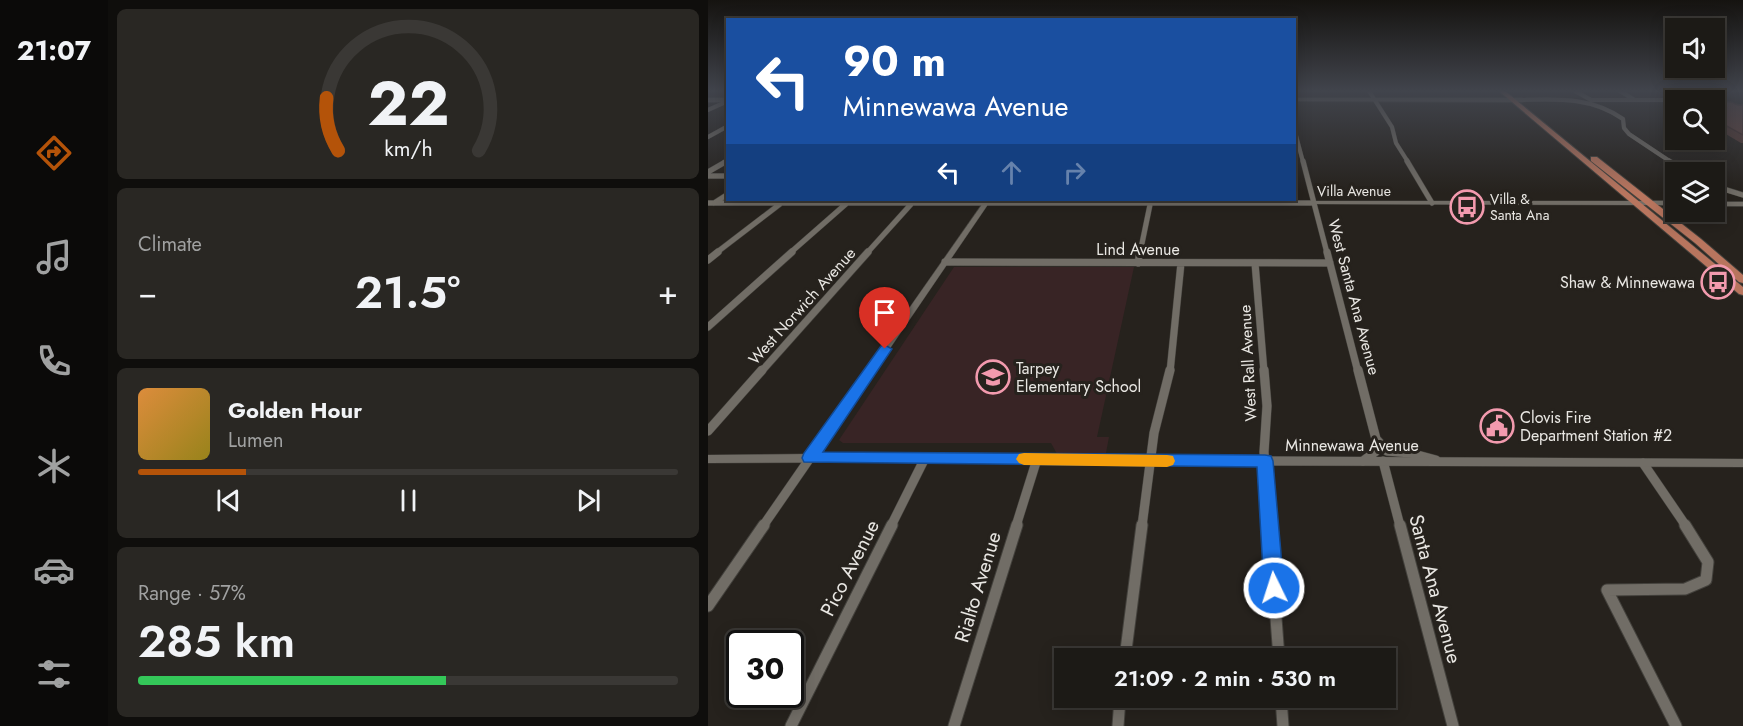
<!DOCTYPE html>
<meta charset="utf-8">
<style>
body{margin:0;font-family:Jost,sans-serif;background:#292723;color:#f1f3f6;height:100vh;display:flex;flex-direction:column;font-size:22px;white-space:nowrap}
*{box-sizing:border-box;margin:0}
p{font-size:20px;color:#a0a1a1}
.icon{flex:none;width:33px;height:33px;fill:none;stroke:currentColor;stroke-width:2;stroke-linecap:round;stroke-linejoin:round}
.map{position:relative;flex:1;overflow:hidden}
.panel{display:flex;flex-direction:column;gap:9px;padding:9px;background:#0f0e0c;width:600px}
.panel>*{flex:none}
.hud{position:absolute;left:18px;top:18px;width:570px;height:183px;border-radius:0px;box-shadow:0 3px 15px #0003,0 0 0 2px #3a3835;background:#1a4fa0;color:#fff;overflow:hidden}
.fabs{position:absolute;left:957px;top:18px;display:grid;gap:12px}
.fabs a{display:grid;place-items:center;width:60px;height:60px;border-radius:0px;background:#1c1a16;box-shadow:0 3px 15px #0003,0 0 0 2px #3a3835;font-size:30px}
.speed{position:absolute;left:18px;top:630px;display:flex;gap:12px;font-size:30px;font-weight:700;text-align:center}
.speed>*{display:grid;place-content:center;width:78px;height:78px;border-radius:50%;background:#1c1a16;box-shadow:0 3px 15px #0003,0 0 0 2px #3a3835;line-height:1}
.speed .limit{border:3px solid #111;border-radius:9px;background:#fff;color:#111}
.pin{position:absolute;display:grid;place-items:center;width:51px;height:51px;color:#fff;margin:-62px -26px;border-radius:50% 50% 50% 0;rotate:-45deg;box-shadow:0 0 6px #0007}
.pin .icon{rotate:45deg}
.me{position:absolute;width:66px;margin:-33px;rotate:356deg;stroke-linejoin:round;filter:drop-shadow(0 0 4px #0008)}
.turn{display:flex;align-items:center;gap:21px;height:126px;padding:0 18px;font-size:27px}
.turn .icon{width:78px;height:78px;stroke-width:2.5}
.turn b{display:block;font-size:42px;line-height:51px}
.lanes{display:flex;align-items:center;height:57px;padding:0 18px;background:#0003;justify-content:center;gap:30px;direction:ltr}
.lanes .off{opacity:.35}
.big{font-size:45px;font-weight:600;line-height:1.1}
.panel .tile{flex:1;display:flex;flex-direction:column;justify-content:center;gap:9px;min-width:0;padding:0 21px;border-radius:9px;background:#292723}
.panel .dial{align-items:center;gap:0}
.dial svg{height:156px;overflow:visible;fill:none;stroke:#3a3835;stroke-width:7;stroke-linecap:round;text-anchor:middle}
.dial text{fill:#f1f3f6;stroke:none}
.song{display:flex;align-items:center;gap:18px}
.cover{width:72px;height:72px;border-radius:9px;background:linear-gradient(135deg,hsl(30 70% 55%),hsl(50 70% 35%))}
.played{height:6px;border-radius:3px;background:linear-gradient(90deg,#b45309 20%,#3a3835 20%)}
.keys{display:flex;justify-content:space-around;direction:ltr}
.heat{display:flex;justify-content:space-between;align-items:center;font-size:33px;direction:ltr}
.charge{height:9px;border-radius:4px;background:linear-gradient(90deg,#34c759 57%,#3a3835 0)}
.trip{position:absolute;left:346px;top:648px;width:342px;height:60px;border-radius:0px;background:#1c1a16;box-shadow:0 3px 15px #0003,0 0 0 2px #3a3835;font-weight:600;line-height:60px;text-align:center}
main{display:flex;flex:1;min-height:0}
.tabs{display:flex;flex-direction:column;width:108px;justify-content:space-around;align-items:center;background:#0b0a09;color:#a0a1a1}
.tabs .icon{width:42px;height:42px}
.tabs .current{color:#b45309}
.tabs b{font-size:27px;color:#f1f3f6}
.map>svg:first-child{display:block}
.education{fill:#382425}
.lines{fill:none;stroke-linecap:round;stroke-linejoin:round}
.minor-far4-casing{stroke:#43413c;stroke-width:4.5}
.minor-far3-casing{stroke:#43413c;stroke-width:6}
.minor-far2-casing{stroke:#43413c;stroke-width:8}
.minor-far1-casing{stroke:#43413c;stroke-width:10}
.minor-casing{stroke:#43413c;stroke-width:13}
.tertiary-casing{stroke:#43413c;stroke-width:1}
.secondary-casing{stroke:#43413c;stroke-width:2}
.primary-casing{stroke:#43413c;stroke-width:2}
.minor-far4{stroke:#716d66;stroke-width:4}
.minor-far3{stroke:#716d66;stroke-width:5}
.minor-far2{stroke:#716d66;stroke-width:7}
.minor-far1{stroke:#716d66;stroke-width:9}
.minor{stroke:#716d66;stroke-width:11}
.tertiary{fill:#716d66;fill-rule:evenodd}
.secondary{fill:#716d66;fill-rule:evenodd}
.primary{fill:#b8755e;fill-rule:evenodd}
.wall{fill:#553934}
.building{fill:#63423d;stroke:#452e2b;stroke-width:1.5}
.route{fill:#1a73e8;stroke:#114b97;stroke-width:1.5}
.slow{fill:#f59e0b}
.labels{text-anchor:middle;dominant-baseline:central;stroke-width:6;stroke-linejoin:round;paint-order:stroke}
.far-street-label{font-size:14px;fill:#e9e7e3;stroke:#26221d}
.far-poi-label{font-size:14px;fill:#e9e7e3;stroke:#26221d;text-anchor:start}
.street-label{font-size:16px;fill:#e9e7e3;stroke:#26221d}
.poi-label{font-size:16px;fill:#e9e7e3;stroke:#26221d;text-anchor:start}
.near-street-label{font-size:20px;fill:#e9e7e3;stroke:#26221d}
</style>
<main>
<nav class="tabs">
<b>21:07</b>
<svg class="icon current" aria-label="directions" viewBox="0 0 24 24"><path d="M12 3l9 9-9 9-9-9zM9 14v-3h6M13 9l2 2-2 2"/></svg>
<svg class="icon" aria-label="music" viewBox="0 0 24 24"><path d="M9 18V5l10-2v13"/><circle cx="6" cy="18" r="3"/><circle cx="16" cy="16" r="3"/></svg>
<svg class="icon" aria-label="phone" viewBox="0 0 24 24"><path d="M5 4h4l2 5-3 2q2 4 5 5l2-3 5 2v4C11 20 4 13 5 4z"/></svg>
<svg class="icon" aria-label="climate" viewBox="0 0 24 24"><path d="M12 3v18M4 7l16 10M4 17L20 7"/></svg>
<svg class="icon" aria-label="car" viewBox="0 0 24 24"><path d="M5 17H2v-5l4-1 3-4h7l3 4 3 1v5h-3M9 17h6M6 11h13"/><circle cx="7" cy="17" r="2"/><circle cx="17" cy="17" r="2"/></svg>
<svg class="icon" aria-label="filters" viewBox="0 0 24 24"><path d="M4 7h16M4 17h16"/><circle cx="9" cy="7" r="2"/><circle cx="15" cy="17" r="2"/></svg>
</nav>
<section class="panel">
<div class="tile dial"><svg viewBox="0 0 100 80">
<path d="M14 69A42 42 0 1 1 86 69"/>
<path d="M14 69A42 42 0 0 1 8 42" stroke="#b45309"/>
<text x="50" y="56" font-size="32" font-weight="700">22</text>
<text x="50" y="72" font-size="11">km/h</text>
</svg></div>
<div class="tile"><p>Climate</p>
<div class="heat"><a>−</a><b class="big">21.5°</b><a>+</a></div>
</div>
<div class="tile">
<div class="song"><i class="cover"></i><div><b>Golden Hour</b><p>Lumen</p></div></div>
<div class="played"></div>
<div class="keys"><svg class="icon" aria-label="previous" viewBox="0 0 24 24"><path d="M18 5L8 12l10 7zM5 5v14"/></svg><svg class="icon" aria-label="pause" viewBox="0 0 24 24"><path d="M8 5v14M16 5v14"/></svg><svg class="icon" aria-label="next" viewBox="0 0 24 24"><path d="M6 5l10 7-10 7zM19 5v14"/></svg></div>
</div>
<div class="tile"><p>Range · 57%</p><b class="big">285 km</b><div class="charge"></div></div>
</section>
<div class="map">
<svg width="1035" height="726" viewBox="0 0 1035 726">
<rect width="100%" height="100%" fill="#26221d"/>
<path class="education" d="M246 267H426L389 437H401L398 453 349 454 343 443H135L131 440Z"/>
<g class="lines">
<defs>
<path id="minor-far4" d="M661 91 684 127 688 143 700 162
M867 91 883 100H972
M912 91 925 99
M957 91 971 99
M814 100C851 99 884 97 915 119L916 128 921 134 963 162
M0 110 20 101
M586 128 595 162
M0 137 20 126
M16 162 20 160"/>
<path id="minor-far3" d="M595 161 619 253
M699 161 724 203
M961 161 978 172
M0 172 19 161
M0 176H20
M1006 186 1035 195
M0 203H606
M6 203 20 194
M8 253 72 204
M82 253 139 203
M159 253 205 202
M432 253 443 200"/>
<path id="minor-far2" d="M619 252 650 372
M0 260 10 252
M237 262 622 263
M430 263 432 252
M547 263 556 372
M0 327 84 252
M53 372 160 252
M462 372 473 263"/>
<path id="minor-far1" d="M556 370 559 406 556 452 561 526
M650 370 668 439 679 451 702 453 728 460
M0 431 54 370
M655 461 667 452 668 439
M675 461 692 526
M935 463 978 526
M55 526 102 458
M183 526 217 458
M308 526 329 459
M434 526 446 433 462 370"/>
<path id="minor" d="M561 525 571 658
M692 525 745 726
M0 606 56 525
M417 658 434 525
M573 698 575 726
M83 726 184 525
M246 726 309 525
M410 726 412 698
M968 726 899 590 977 589 998 580 1000 562 977 525"/>
<path id="tertiary" d="M277 200H283L110 454 1035 459V467L442 465 225 462 0 463V455L99 454Z
M606 201H928L931 203 928 205 604 204V202Z"/>
<path id="secondary" d="M0 98H20V102H0Z
M586 98H814L817 100 814 102 586 101Z
M925 201H968V205H928L924 203Z
M1006 202H1035V206H1006Z"/>
<path id="primary" d="M791 91H797L1035 287V295L1031 294Z
M883 157H889L993 239 1035 275V283L1031 282 987 243 883 161Z"/>
</defs>
<use href="#minor-far4" class="minor-far4-casing"/>
<use href="#minor-far3" class="minor-far3-casing"/>
<use href="#minor-far2" class="minor-far2-casing"/>
<use href="#minor-far1" class="minor-far1-casing"/>
<use href="#minor" class="minor-casing"/>
<use href="#tertiary" class="tertiary-casing"/>
<use href="#secondary" class="secondary-casing"/>
<use href="#primary" class="primary-casing"/>
<use href="#minor-far4" class="minor-far4"/>
<use href="#minor-far3" class="minor-far3"/>
<use href="#minor-far2" class="minor-far2"/>
<use href="#minor-far1" class="minor-far1"/>
<use href="#minor" class="minor"/>
<use href="#tertiary" class="tertiary"/>
<use href="#secondary" class="secondary"/>
<use href="#primary" class="primary"/>
</g>
<path class="wall" d="M1006 101 1035 105V143H1033L1006 127Z"/>
<path class="building" d="M1006 101 1023 102 1030 105H1035V135L1006 119Z"/>
<linearGradient id="sky" x2="0" y2="1"><stop stop-color="#151310"/><stop offset="0.47" stop-color="#41444c"/><stop offset="1" stop-color="#41444c" stop-opacity="0"/></linearGradient>
<rect width="1035" height="193" fill="url(#sky)"/>
<path class="route" d="M177 345 184 349 115 452 557 455 563 456 565 461 576 588 573 594 566 597 559 594 556 588 549 467 96 462 94 458 96 453 173 346Z"/>
<path class="slow" d="M316 453 459 455 465 456 467 461 465 465 459 467 316 465 311 463 308 459 311 454Z"/>
<defs>
<symbol id="bus-ring" viewBox="-11 -11 22 22"><circle r="9.5" fill="#26221d" stroke="#f29aae" stroke-width="1.5"/><path d="M-5-6H5V4H4V6H2V4H-2V6H-4V4H-5ZM-3.5-4V0h7V-4ZM-3.5 1.2v1.5H-2V1.2ZM2 1.2v1.5H3.5V1.2Z" fill="#f29aae"/></symbol>
<symbol id="school-ring" viewBox="-11 -11 22 22"><circle r="9.5" fill="#26221d" stroke="#f29aae" stroke-width="1.5"/><path d="M0-5L7-2L0 1L-7-2ZM-4 1L0 2.5L4 1V4Q0 6-4 4Z" fill="#f29aae"/></symbol>
<symbol id="civic-ring" viewBox="-11 -11 22 22"><circle r="9.5" fill="#26221d" stroke="#f29aae" stroke-width="1.5"/><path d="M-.6-6.5H3V-4.5H.6V-3L4-1V1h2V6H-6V1h2V-1L-.6-3ZM-1.2 2.5V6h2.4V2.5Z" fill="#f29aae"/></symbol>
</defs>
<g fill-rule="evenodd">
<use href="#bus-ring" x="740" y="188" width="38" height="38"/>
<use href="#bus-ring" x="991" y="263" width="38" height="38"/>
<use href="#school-ring" x="266" y="358" width="38" height="38"/>
<use href="#civic-ring" x="770" y="407" width="38" height="38"/>
</g>
<g class="labels">
<g class="far-street-label">
<text x="646" y="191">Villa Avenue</text>
</g>
<g class="far-poi-label">
<text x="782" y="199">Villa &amp;<tspan x="782" dy="16">Santa Ana</tspan></text>
</g>
<g class="street-label">
<text x="430" y="249">Lind Avenue</text>
<text transform="translate(646 297) rotate(75)">West Santa Ana Avenue</text>
<text transform="translate(94 306) rotate(-48)">West Norwich Avenue</text>
<text transform="translate(540 363) rotate(-93)">West Rall Avenue</text>
<text x="644" y="445">Minnewawa Avenue</text>
</g>
<g class="poi-label">
<text x="987" y="282" text-anchor="end">Shaw &amp; Minnewawa</text>
<text x="308" y="368">Tarpey<tspan x="308" dy="18">Elementary School</tspan></text>
<text x="812" y="417">Clovis Fire<tspan x="812" dy="18">Department Station #2</tspan></text>
</g>
<g class="near-street-label">
<text transform="translate(142 568) rotate(-63)">Pico Avenue</text>
<text transform="translate(270 587) rotate(-73)">Rialto Avenue</text>
<text transform="translate(727 589) rotate(75)">Santa Ana Avenue</text>
</g>
</g>
</svg>
<div class="fabs">
<a><svg class="icon" aria-label="sound" viewBox="0 0 24 24"><path d="M4 9h4l5-4v14l-5-4H4zM17 9q2 3 0 6"/></svg></a>
<a><svg class="icon" aria-label="search" viewBox="0 0 24 24"><circle cx="10" cy="10" r="6"/><path d="M15 15l6 6"/></svg></a>
<a><svg class="icon" aria-label="layers" viewBox="0 0 24 24"><path d="M12 4l9 5-9 5-9-5zM3 14l9 5 9-5"/></svg></a>
</div>
<div class="speed"><div class="limit">30</div></div>
<div class="pin" style="left:177px;top:349px;background:#d93025"><svg class="icon" aria-label="arrive" viewBox="0 0 24 24"><path d="M6 21V4h12l-3 4 3 4H6"/></svg></div>
<svg class="me" style="left:566px;top:588px" viewBox="-20 -20 40 40"><circle r="17" fill="#1a73e8" stroke="#fff" stroke-width="3"/><path d="M0-11L8 9 0 5-8 9z" fill="#fff"/></svg>
<div class="trip">21:09 · 2 min · 530 m</div>
<div class="hud">
<div class="turn"><svg class="icon" aria-label="left" viewBox="0 0 24 24"><path d="M17 20v-9H6M10 6l-5 5 5 5"/></svg><div><b>90 m</b>Minnewawa Avenue</div></div>
<div class="lanes"><svg class="icon" aria-label="left" viewBox="0 0 24 24"><path d="M17 20v-9H6M10 6l-5 5 5 5"/></svg><svg class="icon off" aria-label="ahead" viewBox="0 0 24 24"><path d="M12 20V5M6 11l6-6 6 6"/></svg><svg class="icon off" aria-label="right" viewBox="0 0 24 24"><path d="M7 20v-9h11M14 6l5 5-5 5"/></svg></div>
</div>
</div>
</main>
